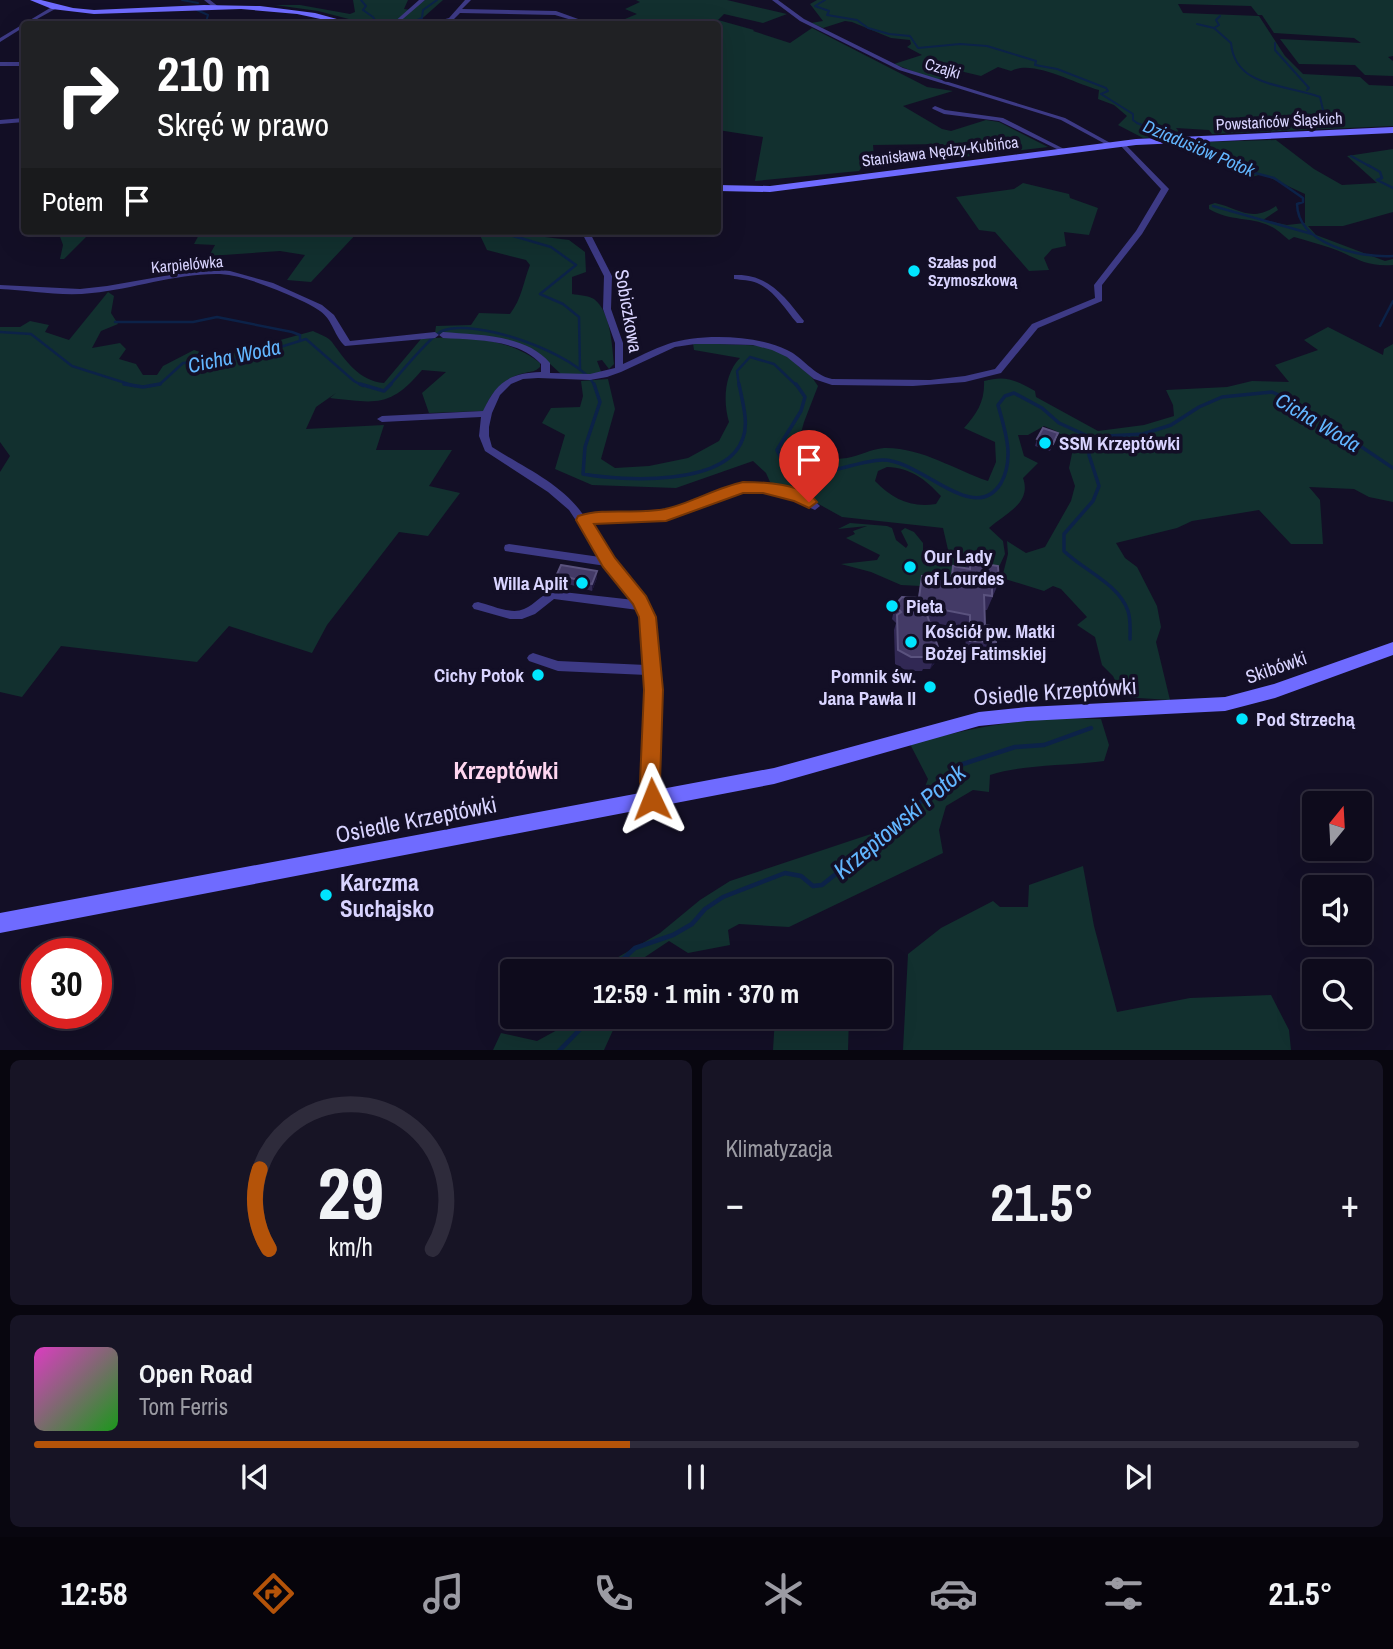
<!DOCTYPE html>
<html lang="pl">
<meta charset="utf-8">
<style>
body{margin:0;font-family:"Archivo Narrow",sans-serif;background:#171425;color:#f1f3f6;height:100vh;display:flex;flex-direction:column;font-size:26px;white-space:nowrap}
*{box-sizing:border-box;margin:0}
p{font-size:23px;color:#9b9ba3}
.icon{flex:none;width:38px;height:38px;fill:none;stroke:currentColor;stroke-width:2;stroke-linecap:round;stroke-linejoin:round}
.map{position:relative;height:1050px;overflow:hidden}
.panel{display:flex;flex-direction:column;gap:10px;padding:10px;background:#08060f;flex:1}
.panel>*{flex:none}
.guide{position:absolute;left:21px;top:21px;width:700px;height:214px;border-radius:7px;box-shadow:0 7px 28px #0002,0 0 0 2px #2e2b3b;background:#202124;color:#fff;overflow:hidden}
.needle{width:46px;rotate:18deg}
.controls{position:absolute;left:1302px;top:791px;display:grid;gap:14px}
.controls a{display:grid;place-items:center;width:70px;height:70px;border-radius:7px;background:#0e0b1c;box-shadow:0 7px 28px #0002,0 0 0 2px #2e2b3b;font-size:35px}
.speed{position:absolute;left:21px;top:938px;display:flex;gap:14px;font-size:35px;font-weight:700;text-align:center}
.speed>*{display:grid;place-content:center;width:91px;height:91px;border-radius:50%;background:#0e0b1c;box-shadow:0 7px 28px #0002,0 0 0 2px #2e2b3b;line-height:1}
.speed .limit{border:10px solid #d22;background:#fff;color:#111}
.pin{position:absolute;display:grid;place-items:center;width:60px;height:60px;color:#fff;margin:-72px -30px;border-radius:50% 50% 50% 0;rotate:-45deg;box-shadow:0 0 7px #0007}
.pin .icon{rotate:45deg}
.me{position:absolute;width:77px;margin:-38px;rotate:358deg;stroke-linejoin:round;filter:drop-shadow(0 0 5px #0008)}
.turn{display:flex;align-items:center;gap:24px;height:147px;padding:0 21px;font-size:32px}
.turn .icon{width:91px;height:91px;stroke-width:2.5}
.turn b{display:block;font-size:49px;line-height:60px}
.then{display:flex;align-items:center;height:66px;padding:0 21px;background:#0003;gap:14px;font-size:26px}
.big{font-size:52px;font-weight:700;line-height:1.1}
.panel .card{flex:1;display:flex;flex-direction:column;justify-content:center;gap:10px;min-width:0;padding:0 24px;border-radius:10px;background:#171425}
.panel .dial{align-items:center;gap:0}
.dial svg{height:182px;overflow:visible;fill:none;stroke:#2e2b3b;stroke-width:7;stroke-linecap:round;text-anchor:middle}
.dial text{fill:#f1f3f6;stroke:none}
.song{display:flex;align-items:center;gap:21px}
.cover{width:84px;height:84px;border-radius:10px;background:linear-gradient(135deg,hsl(310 70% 55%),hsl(120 70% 35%))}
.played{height:7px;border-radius:4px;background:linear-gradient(90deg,#b45309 45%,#2e2b3b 45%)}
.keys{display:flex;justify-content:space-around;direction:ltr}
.heat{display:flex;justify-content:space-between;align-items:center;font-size:38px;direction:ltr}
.panel .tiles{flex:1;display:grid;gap:10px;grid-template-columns:1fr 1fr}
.card:last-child{grid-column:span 2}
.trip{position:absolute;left:500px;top:959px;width:392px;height:70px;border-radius:7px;background:#0e0b1c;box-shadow:0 7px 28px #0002,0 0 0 2px #2e2b3b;font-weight:700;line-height:70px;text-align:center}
.tab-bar{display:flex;height:112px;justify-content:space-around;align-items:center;background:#06040b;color:#9b9ba3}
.tab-bar .icon{width:49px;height:49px}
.tab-bar .current{color:#b45309}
.tab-bar b{font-size:32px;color:#f1f3f6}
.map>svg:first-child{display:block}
.green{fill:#12302f;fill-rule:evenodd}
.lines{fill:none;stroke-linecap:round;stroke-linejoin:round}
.stream-far3{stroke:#0c2248;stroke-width:2}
.stream-far2{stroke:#0c2248;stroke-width:2.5}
.stream-far1{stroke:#0c2248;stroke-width:3.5}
.stream{stroke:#0c2248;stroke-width:4.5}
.street{fill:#3d3a85;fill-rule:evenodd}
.secondary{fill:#6f6bff;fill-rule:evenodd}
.wall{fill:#312854}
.shaded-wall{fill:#1d163a}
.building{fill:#433a66;stroke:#5a527e;stroke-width:2}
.route{fill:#b45309;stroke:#753606;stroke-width:2}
.poi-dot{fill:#00e5ff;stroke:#130f26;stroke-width:2.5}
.labels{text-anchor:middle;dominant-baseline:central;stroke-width:7;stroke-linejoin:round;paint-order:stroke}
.far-street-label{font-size:16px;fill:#d9d4ff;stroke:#130f26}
.far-poi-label{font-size:16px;font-weight:bold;fill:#d9d4ff;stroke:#130f26;text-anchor:start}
.far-water-label{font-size:18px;font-style:italic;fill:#62b6ff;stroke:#130f26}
.street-label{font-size:19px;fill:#d9d4ff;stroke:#130f26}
.poi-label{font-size:19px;font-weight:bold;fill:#d9d4ff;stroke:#130f26;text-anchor:start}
.water-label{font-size:21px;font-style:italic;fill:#62b6ff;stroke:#130f26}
.near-street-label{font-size:23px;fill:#d9d4ff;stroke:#130f26}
.near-poi-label{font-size:23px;font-weight:bold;fill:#d9d4ff;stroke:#130f26;text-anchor:start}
.near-neighbourhood-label{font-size:24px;font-weight:bold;fill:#ffd6f0;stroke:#130f26}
.near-water-label{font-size:24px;font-style:italic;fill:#62b6ff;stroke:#130f26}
</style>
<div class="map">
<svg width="1393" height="1051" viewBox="0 0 1393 1051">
<rect width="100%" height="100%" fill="#130f26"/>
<path class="green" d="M353 0H408L404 9 411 10 425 0H443L416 24H368L318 11 275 5H300L350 14 355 12Z
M636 0H727L787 14 763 23 724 14 718 20 754 30 753 31 790 43 812 28 927 87 953 91 903 106 942 129 951 131 986 120 999 122 1048 147 954 158 943 144 873 145 874 157H869L859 171 755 181 763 137 718 130V24H613L637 14 625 9 640 2Z
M817 0H1393V56L1388 57 1393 61V76L1365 75 1355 65 1299 64 1280 39 1361 43 1354 38 1274 33 1262 15H1258L1251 6 1178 4 1183 13 1259 16 1285 56 1303 74 1360 77 1369 85 1393 86V126L1212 134 1209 130 1176 128 1183 136 1143 138 1118 125 1127 116 1114 105 1098 99 1099 90C1075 84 1033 59 1011 71L998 67 981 76 960 71 936 80 894 64 922 55 907 47 911 44 910 40 891 38 852 22 845 21 823 28 811 23 823 21 810 4Z
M1276 140 1314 169 1342 185 1377 183 1347 156 1393 149V212L1343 226H1308L1316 235 1385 261 1393 259V265C1364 267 1356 257 1331 248 1318 244 1306 240 1294 237L1289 240C1283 235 1277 229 1270 226 1249 216 1231 222 1209 209V205L1215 203C1239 208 1250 223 1276 206L1278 210 1263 220 1287 225 1305 223V194L1262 174 1252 177 1240 173 1222 157 1181 149 1170 143Z
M1023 183 1069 194 1070 198 1098 208 1089 235 1064 232 1066 246 1052 249 1044 258 1049 270 1029 271 995 232 979 230 956 197 1014 189Z
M58 231H92L64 259H60L63 245Z
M201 231H359L311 282 287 280 305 255 280 251 209 256 215 245 194 244Z
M478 231H527L529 235 569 240 585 252 586 272 572 277V294C579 295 589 296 594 299 611 312 612 346 614 364L609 369 602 360 597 361 602 374H561L536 351 519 344 435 333 436 326 471 325 479 313 510 314C522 298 523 283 530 265L526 260 487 250Z
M108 292 114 296 111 313 118 324 101 331 92 348 120 343 126 349 119 359 136 364 143 375H157L163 366 194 350 209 355 230 354 313 331C319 334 328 337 332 342 345 360 359 381 384 383L421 339C459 335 509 337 540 363V367C535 372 532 371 525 373 505 377 490 392 484 411L429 413 422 393 446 372 422 370C390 408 376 403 330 398L336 393 316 407 306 429 384 425 376 450H452L429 486 460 493 428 536 399 532 327 625 312 653 229 626 197 662 61 646 22 697 0 692V472L10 456 0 442V327H20L30 321 49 325 45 332 69 340Z
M1328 327 1383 355 1384 349 1393 344V502L1369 497 1354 489 1309 487 1320 500 1323 544H1291L1259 510 1192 521 1177 528 1116 543 1125 558 1137 567 1157 606 1161 627 1156 642 1170 700 1123 697 1113 676 1102 665 1095 637 1077 625 1087 617 1061 589 1053 586 1044 591 1002 578 1008 554 1007 541 1026 553 1045 547 1071 501 1075 486 1069 468 1074 444 1056 431 1044 426 1028 435H1018L1024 456 1038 463 1023 478C1032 503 1006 513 989 528L1003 541 1005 554 998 569 962 572 941 587 901 585 871 572 841 564 877 560 880 555 846 538 855 534 853 531 867 526 838 529 850 523 887 526 892 528 896 540 906 548 908 545 901 531 905 528 914 532 923 543V553L941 559 949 554 943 528 842 517 806 497 770 482 766 473 753 461 676 488 592 485 555 469 565 435 542 423 551 408 580 407 583 396 581 381 608 379 615 409 601 459 615 468 649 466 688 458 719 441 729 422C723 402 724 374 740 358L694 350 693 343 770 346 787 353 798 366 811 376 818 386 804 422 792 465C811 460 828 460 847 458 859 456 871 449 884 448 921 447 955 470 988 481L996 462 995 442 964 428C977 414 985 401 984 381 1006 375 1015 380 1035 391L1036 397 1098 431 1144 425 1174 416 1173 405 1166 390 1227 387 1252 381 1289 382 1275 365 1318 350 1304 340ZM887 467C911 468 925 479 941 496L936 504C910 508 893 499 875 481L878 471Z
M1059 718 1101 719 1109 745 1104 761C1066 766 1025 764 990 775L989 792 973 790 946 806 939 830 943 853 789 927 739 924 728 930 730 945 688 953 669 941 624 971H594L660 933 700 900 730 881 880 831 918 806 928 779 910 744C960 731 1007 721 1059 718Z
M1083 866 1094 926 1117 1012 1190 998 1271 995 1289 1030 1291 1050H903L908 954 941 928 993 901 1000 907H1028L1029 885Z
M581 1017H619L604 1050H493L501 1033 537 1041Z
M775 1017H849L848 1050H773Z"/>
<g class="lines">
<path class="stream-far3" d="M182 0 198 3
M361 0 366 6 363 10 373 17 377 24
M825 0 815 6 829 11 827 15 857 20 868 28 889 34 910 36 918 48 960 44 987 46 1036 61 1035 65 1057 69 1106 88 1108 91 1101 94 1133 114V120L1137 123 1177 139
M197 10 208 15 206 22 209 24
M1220 16 1216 20 1219 25 1214 28 1231 43C1235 88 1286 84 1320 97L1327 127
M408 24 422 18 423 10 437 0
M1197 24 1214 28
M1275 43V50L1309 88 1307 90
M1184 142C1202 150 1228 154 1241 167
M1351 156 1371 167"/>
<path class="stream-far2" d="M1239 165 1244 170 1274 178 1303 198V202L1297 204C1298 245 1361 258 1393 256
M1368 165 1380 172 1382 178 1377 180 1393 188
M1213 206 1312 234
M509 231 510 235 551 247 576 265 540 294 563 304 579 317 580 370
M115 322H193L217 317 292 332 300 335V340
M1380 326 1393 301
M0 332 31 334 72 366 135 386
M150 386 160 384 183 363 245 358 306 339 354 381 363 386
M389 386C399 375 431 335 442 331 474 317 579 354 595 386
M739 386 737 371 750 357 774 364 797 386"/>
<path class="stream-far1" d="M124 384 143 387 160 384
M360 384 384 391 391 384
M594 384 600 402 585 447 583 474C623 481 727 487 743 438 749 422 742 400 739 384
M796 384 805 397 801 411 777 450C796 494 847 461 882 460 921 459 974 527 1001 483 1015 458 1005 430 998 405L1005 396 1014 393 1042 408 1059 423 1090 437 1143 434 1171 425 1199 407 1222 397 1272 392 1295 402 1393 468
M1090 437 1089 455 1099 486 1093 501 1064 534V551C1083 570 1119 584 1128 611 1131 620 1130 630 1130 639"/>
<path class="stream" d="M610 971 635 948 673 935 692 924 705 909 723 897 785 873 801 876 813 886 822 885 896 826 957 766 1015 747 1044 745 1091 728
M559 1051 592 1017"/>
<path class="street" d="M204 0H210L219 7 214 8Z
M419 0H425L397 24H392Z
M465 0H471L462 9 556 11 592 24H585L555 15 460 13 453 20 431 24V23L449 18Z
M772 0H778L804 19 903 68 1065 118 1114 145 1109 146 1061 120 899 70 800 21Z
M55 5 57 8 28 24H24V27L0 42V38Z
M0 62H24V66H0Z
M935 106 945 110 1003 118 1068 151 1063 152 999 121 944 114 933 109 932 108Z
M24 118V122L0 124V120Z
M1120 143H1124L1169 189 1142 234 1102 285V301L1038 328 1001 373 965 382 913 386 832 385 814 379 787 357 772 350 753 345 718 344H695L675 347 621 372 607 377 590 380 538 378 523 379 511 384 500 395 492 413 489 427V436L492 447C523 467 563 484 584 516 610 511 635 516 661 512 675 509 688 503 702 497 732 483 760 480 792 491 802 494 813 498 820 506L815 510C803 505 792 498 780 495 731 481 708 509 665 518 640 524 614 518 589 523L613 559 644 597 650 606 653 617 660 690 657 782 659 799 657 803 652 805 647 803C641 788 644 770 645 753 646 727 649 701 647 675L558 671 529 661 527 658 529 655 533 653 558 661 646 665 641 617 638 610 554 599 535 614 522 619H510L478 610 474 609 472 606 474 603 478 602C491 605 511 615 524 609 536 604 539 595 554 591L634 600 606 566 505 551 504 548 505 545 509 544 600 557 569 510 548 492 485 451 479 436 481 417 382 422 377 419 382 416 483 411C496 383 508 373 541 372V364C519 339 474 340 443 338L439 335 435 338 345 346C334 336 333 320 320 311 307 302 291 296 277 290 259 283 239 275 220 274 176 273 134 289 92 293 61 297 30 290 0 289V285L80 289 107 286 187 272 219 270 230 271 273 283 322 305 334 315 350 341 435 332 439 335 443 332C477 335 526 334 550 363V373L590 374 615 368V343L603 309 604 276 581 231H589L612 276 611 309 623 343V364C638 357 653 349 668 344 700 333 757 335 787 350 803 357 813 375 832 379L930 380 965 376 995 369 1032 324 1095 298 1094 285 1136 231 1161 189 1120 145Z
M734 275C768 273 785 297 804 321L803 323H797C785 309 774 290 757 283 750 280 742 280 734 279Z"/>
<path class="secondary" d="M30 0H41L73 8 94 10 204 5 260 6 315 13 355 24H344L297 14 241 9 94 14 52 9Z
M1393 127V133L1136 145 770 192 718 191V185L770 186 1136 139Z
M1393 642V655L1275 698 1225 711 1027 721 979 726 774 784 0 933V913L774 768 979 712 1027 707 1225 697 1274 684Z"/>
</g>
<path class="wall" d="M1058 433 1050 451 1035 446 1037 439Z
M970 555 991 565 999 582 987 610H985V625L996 642 991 656 966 655 965 629 929 622 939 650 934 664 930 669H923L922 671H907L895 664 894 630 896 623 892 619 895 605 918 597 922 576 950 577 953 566 966 568Z
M557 574 597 578 592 591 558 581Z"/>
<path class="shaded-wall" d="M597 571V578L592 591V584Z
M939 650 934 664 930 669 935 655Z"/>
<path class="building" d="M1043 428 1058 433 1053 444 1037 439Z
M970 555 991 558V565L998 566 999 582 992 581V596L984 595 985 625 997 627 996 642 970 641V615L924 606 939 650 935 655H926V657H911L898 650 897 615 901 612 895 605 902 597 919 598 922 576 952 577 953 566 970 569Z
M561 565 597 571 592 584 557 574Z"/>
<path class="route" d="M743 482C764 482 803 483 817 502L809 508 794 501 763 493H743L666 521 594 524 615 558 646 596 656 617 663 690 660 782 662 799 659 806 652 809 645 806 640 782 644 690 639 617 633 604 603 567 576 520 578 516C607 507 636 515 665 509 691 503 716 488 743 482Z"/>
<g class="poi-dot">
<circle cx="914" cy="271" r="7"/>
<circle cx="1045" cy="443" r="7"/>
<circle cx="910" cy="567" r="7"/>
<circle cx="582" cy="583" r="7"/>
<circle cx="892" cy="606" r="7"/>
<circle cx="911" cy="642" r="7"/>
<circle cx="538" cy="675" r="7"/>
<circle cx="930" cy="687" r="7"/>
<circle cx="1242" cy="719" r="7"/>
<circle cx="326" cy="895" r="7"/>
</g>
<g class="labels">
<g class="far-street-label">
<text transform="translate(943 68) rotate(17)">Czajki</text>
<text transform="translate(1279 121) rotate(-3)">Powstańców Śląskich</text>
<text transform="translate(940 151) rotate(-7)">Stanisława Nędzy-Kubińca</text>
<text transform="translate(187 264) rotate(-5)">Karpielówka</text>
</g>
<g class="far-poi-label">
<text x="928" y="262">Szałas pod<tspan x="928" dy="18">Szymoszkową</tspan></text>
</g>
<g class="far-water-label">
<text transform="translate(1199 148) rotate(23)">Dziadusiów Potok</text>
</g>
<g class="street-label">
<text transform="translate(629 311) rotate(80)">Sobiczkowa</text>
<text transform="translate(1276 667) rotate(-19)">Skibówki</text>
</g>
<g class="poi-label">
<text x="1059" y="443">SSM Krzeptówki</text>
<text x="924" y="556">Our Lady<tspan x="924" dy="22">of Lourdes</tspan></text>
<text x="568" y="583" text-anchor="end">Willa Aplit</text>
<text x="906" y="606">Pieta</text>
<text x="925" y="631">Kościół pw. Matki<tspan x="925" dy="22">Bożej Fatimskiej</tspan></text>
<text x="524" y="675" text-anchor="end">Cichy Potok</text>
<text x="916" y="676" text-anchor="end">Pomnik św.<tspan x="916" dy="22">Jana Pawła II</tspan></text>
<text x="1256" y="719">Pod Strzechą</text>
</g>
<g class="water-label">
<text transform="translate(234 356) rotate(-12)">Cicha Woda</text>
<text transform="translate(1318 422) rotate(31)">Cicha Woda</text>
</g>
<g class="near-street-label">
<text transform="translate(1055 691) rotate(-4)">Osiedle Krzeptówki</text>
<text transform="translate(416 819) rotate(-11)">Osiedle Krzeptówki</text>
</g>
<g class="near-poi-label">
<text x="340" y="882">Karczma<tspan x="340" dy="26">Suchajsko</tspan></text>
</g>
<g class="near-neighbourhood-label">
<text x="506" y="770">Krzeptówki</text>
</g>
<g class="near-water-label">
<text transform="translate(899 821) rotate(-40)">Krzeptowski Potok</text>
</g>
</g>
</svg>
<div class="controls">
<a><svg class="needle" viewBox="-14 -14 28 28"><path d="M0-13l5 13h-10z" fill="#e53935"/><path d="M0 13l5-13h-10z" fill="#9b9ba3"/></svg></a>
<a><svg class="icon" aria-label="sound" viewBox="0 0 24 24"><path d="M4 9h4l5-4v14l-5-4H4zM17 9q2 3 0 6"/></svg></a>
<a><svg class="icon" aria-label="search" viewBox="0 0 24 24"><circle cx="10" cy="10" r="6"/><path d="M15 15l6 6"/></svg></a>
</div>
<div class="speed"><div class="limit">30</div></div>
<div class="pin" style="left:809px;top:502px;background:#d93025"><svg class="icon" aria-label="arrive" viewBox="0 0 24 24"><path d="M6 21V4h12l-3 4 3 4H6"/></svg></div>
<svg class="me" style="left:652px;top:799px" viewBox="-20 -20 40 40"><path d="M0-17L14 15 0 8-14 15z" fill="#b45309" stroke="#fff" stroke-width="4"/></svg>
<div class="trip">12:59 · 1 min · 370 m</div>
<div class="guide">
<div class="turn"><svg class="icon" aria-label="right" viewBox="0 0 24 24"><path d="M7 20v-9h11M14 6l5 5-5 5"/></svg><div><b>210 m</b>Skręć w prawo</div></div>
<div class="then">Potem<svg class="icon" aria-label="arrive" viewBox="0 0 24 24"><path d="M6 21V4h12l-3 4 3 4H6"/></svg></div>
</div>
</div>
<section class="panel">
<div class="tiles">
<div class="card dial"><svg viewBox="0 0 100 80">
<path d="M14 69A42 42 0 1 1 86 69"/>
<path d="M14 69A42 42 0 0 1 10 34" stroke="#b45309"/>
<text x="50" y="56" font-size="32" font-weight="700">29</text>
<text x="50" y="72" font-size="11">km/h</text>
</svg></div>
<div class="card"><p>Klimatyzacja</p>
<div class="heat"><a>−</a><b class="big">21.5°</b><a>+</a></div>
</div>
<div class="card">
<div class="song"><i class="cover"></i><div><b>Open Road</b><p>Tom Ferris</p></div></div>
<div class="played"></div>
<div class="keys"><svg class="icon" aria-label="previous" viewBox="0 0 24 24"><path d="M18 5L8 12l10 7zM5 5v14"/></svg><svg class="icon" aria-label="pause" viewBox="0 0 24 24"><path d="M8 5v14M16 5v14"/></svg><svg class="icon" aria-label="next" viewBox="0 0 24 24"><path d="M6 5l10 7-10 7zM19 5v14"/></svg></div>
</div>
</div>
</section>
<nav class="tab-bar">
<b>12:58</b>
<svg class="icon current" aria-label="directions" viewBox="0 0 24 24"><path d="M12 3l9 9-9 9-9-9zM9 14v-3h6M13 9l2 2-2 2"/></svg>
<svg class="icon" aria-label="music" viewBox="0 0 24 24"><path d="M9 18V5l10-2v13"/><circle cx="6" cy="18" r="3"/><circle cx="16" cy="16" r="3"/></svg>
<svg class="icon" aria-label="phone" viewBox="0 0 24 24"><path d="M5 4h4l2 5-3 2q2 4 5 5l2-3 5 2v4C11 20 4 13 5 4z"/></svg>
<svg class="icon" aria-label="climate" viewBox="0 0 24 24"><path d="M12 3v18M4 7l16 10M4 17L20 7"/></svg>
<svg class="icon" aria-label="car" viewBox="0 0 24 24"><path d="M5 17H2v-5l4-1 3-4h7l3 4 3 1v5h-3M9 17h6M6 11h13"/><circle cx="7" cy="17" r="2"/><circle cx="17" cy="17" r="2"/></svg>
<svg class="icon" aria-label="filters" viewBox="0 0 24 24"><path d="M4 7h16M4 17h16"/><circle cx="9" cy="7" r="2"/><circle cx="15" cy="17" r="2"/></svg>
<b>21.5°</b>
</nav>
